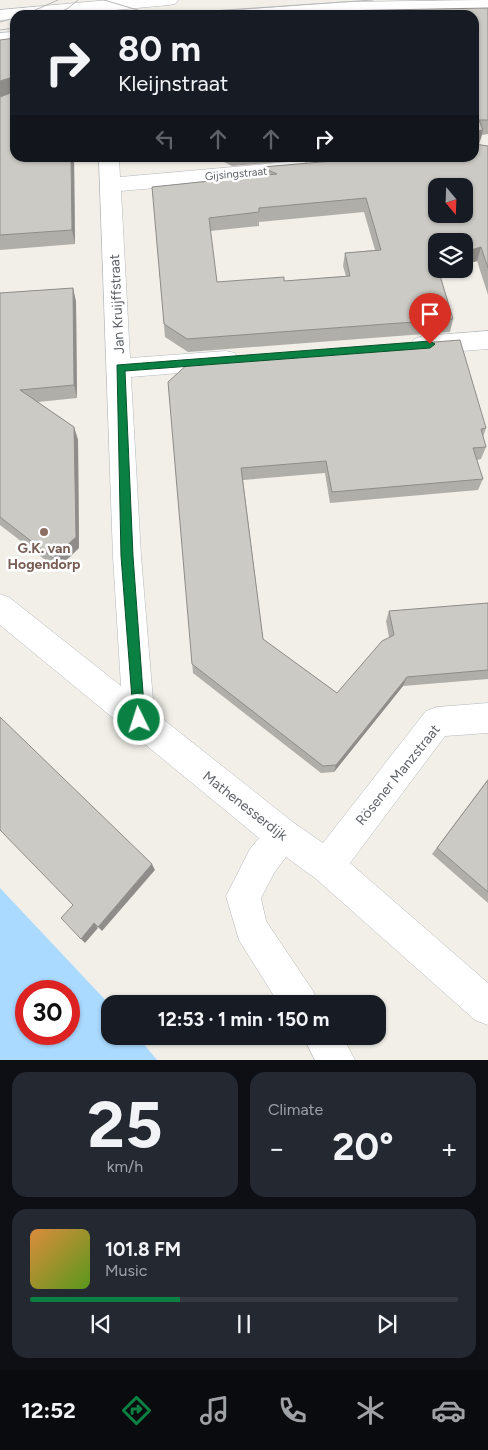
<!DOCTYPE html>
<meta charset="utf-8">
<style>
body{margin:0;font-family:Figtree,sans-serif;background:#242831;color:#f1f3f6;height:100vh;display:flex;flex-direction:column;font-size:19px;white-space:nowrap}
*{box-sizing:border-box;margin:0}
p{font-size:16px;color:#9ea1a6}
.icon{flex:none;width:28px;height:28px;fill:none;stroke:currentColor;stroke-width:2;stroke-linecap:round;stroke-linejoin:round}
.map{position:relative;height:1060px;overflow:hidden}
.details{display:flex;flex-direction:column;gap:12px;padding:12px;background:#0d0f14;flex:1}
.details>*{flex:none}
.guide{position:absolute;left:10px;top:10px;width:469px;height:152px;border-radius:15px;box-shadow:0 1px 4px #0004;background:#171b24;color:#f1f3f6;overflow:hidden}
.needle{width:32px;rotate:161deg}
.buttons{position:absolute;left:428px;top:178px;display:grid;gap:10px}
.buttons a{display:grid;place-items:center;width:45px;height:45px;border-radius:10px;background:#171b24;box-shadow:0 1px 4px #0004;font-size:25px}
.speed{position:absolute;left:15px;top:980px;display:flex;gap:10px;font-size:25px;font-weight:700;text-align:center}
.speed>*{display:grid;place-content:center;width:65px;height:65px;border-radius:50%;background:#171b24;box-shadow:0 1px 4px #0004;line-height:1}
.speed .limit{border:8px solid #d22;background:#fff;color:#111}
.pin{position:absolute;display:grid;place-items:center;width:42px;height:42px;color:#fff;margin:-51px -21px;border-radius:50% 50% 50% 0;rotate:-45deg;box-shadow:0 0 5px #0007}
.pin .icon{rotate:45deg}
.me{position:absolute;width:55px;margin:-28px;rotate:356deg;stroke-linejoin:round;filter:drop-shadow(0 0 4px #0008)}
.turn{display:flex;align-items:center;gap:18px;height:105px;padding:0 25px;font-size:22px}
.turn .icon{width:65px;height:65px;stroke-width:2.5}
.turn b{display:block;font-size:35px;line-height:42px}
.lanes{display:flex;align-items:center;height:48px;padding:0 25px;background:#0003;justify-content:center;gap:25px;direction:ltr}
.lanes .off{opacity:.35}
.big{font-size:38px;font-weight:700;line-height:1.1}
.details .tile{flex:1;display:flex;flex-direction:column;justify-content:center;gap:8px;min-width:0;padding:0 18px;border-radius:15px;background:#242831}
.details .dial{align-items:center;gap:0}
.dial b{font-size:65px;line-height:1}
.song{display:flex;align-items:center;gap:15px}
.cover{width:60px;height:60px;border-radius:8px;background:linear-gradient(135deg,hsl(30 70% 55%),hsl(90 70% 35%))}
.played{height:5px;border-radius:2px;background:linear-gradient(90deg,#0b8043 35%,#363941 35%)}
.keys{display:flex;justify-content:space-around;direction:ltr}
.heat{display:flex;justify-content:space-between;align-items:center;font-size:28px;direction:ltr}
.details .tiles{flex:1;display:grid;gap:12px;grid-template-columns:1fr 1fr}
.tile:last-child{grid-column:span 2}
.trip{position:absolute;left:101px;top:995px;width:285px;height:50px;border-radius:15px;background:#171b24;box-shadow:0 1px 4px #0004;font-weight:700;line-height:50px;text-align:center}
.tabs{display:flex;height:80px;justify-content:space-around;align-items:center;background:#090b0e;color:#9ea1a6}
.tabs .icon{width:35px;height:35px}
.tabs .selected{color:#0b8043}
.tabs b{font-size:22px;color:#f1f3f6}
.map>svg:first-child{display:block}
.water{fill:#aadaff;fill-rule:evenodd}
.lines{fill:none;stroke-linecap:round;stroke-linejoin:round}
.minor-casing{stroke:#b5b8bc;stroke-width:1}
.minor{fill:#fff;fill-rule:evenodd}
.tram{stroke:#b6b7b8;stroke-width:1}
.wall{fill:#afaea9;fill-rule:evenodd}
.shaded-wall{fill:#8f8d8a}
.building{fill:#cccac5;stroke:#8f8d8a;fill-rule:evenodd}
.route{fill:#0b8043;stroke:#07532c}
.education-dot{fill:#8d6e63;stroke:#fff;stroke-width:2}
.labels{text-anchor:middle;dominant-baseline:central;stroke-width:5;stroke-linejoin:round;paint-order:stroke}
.far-street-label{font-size:11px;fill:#5f6368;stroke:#fff}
.street-label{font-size:14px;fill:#5f6368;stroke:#fff}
.education-label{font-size:14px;font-weight:bold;fill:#785e54;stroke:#fff}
</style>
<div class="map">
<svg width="488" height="1060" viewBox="0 0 488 1060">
<rect width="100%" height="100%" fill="#f1efe8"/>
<path class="water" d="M0 888 110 1005V1036H137L157 1060H0ZM26 991H69V1034H26Z"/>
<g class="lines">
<defs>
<path id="minor" d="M109 0H178L175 4 169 5 61 15H15V19L0 20V10Z
M488 0V10L229 15 232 11 238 10 345 2Z
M15 32V44L0 45V33Z
M99 158H119L120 177 300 161 307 163 310 168 307 173 300 175 121 191 130 358 226 351 235 353 238 360 235 367 226 369 131 377 141 556 154 712 294 823 323 843 426 711 437 707 488 703V733L445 736 350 863 488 983V1025L475 1020 315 878 286 857 274 873 261 898 266 921 313 991 318 1004H279L239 940 226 896 250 849 259 838 0 625V594L10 598 121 686 113 556Z
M488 331V349L423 354 414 351 411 345 414 339 423 336Z
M303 1036H342L355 1060H315Z"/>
</defs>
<use href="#minor" class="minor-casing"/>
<use href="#minor" class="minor"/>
<path class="tram" d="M104 0 141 11 182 13 373 0
M24 15 58 0
M52 15 67 9 78 0
M94 15 132 12
M0 22 15 18
M0 30 15 28"/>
</g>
<path class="wall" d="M488 8V134L482 135 479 144H475L488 146V295L477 261 464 265V241L436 269H451L439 272 453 319 450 332 188 352 165 337 152 187 262 175V167L474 158ZM364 212 375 250 345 253 343 266 346 276 284 281 217 282 210 231 259 226V222Z
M0 40 74 158 75 244 0 250Z
M216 158H333L232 166Z
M73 288 76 302 77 398 38 402 74 427 78 440 79 548 57 569 0 525V293Z
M168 382 486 428 483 437 486 447 481 459 477 460 483 479 478 490 330 503 325 473 243 480 263 639 337 693 389 637 386 621 389 611 488 603V679L403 686 334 772 321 773 193 673Z
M488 779V903L432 854Z"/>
<path class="shaded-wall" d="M13 77 15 92 0 97V81Z
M483 130 479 144H475L474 150V140L476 131Z
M71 158H74L75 244 72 230Z
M481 247 477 261 464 265V252Z
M436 269H451L433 274Z
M73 288 76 302 77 398 74 385Z
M74 427 78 440 79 548 57 569 53 558Z
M407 677 403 686 334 772 336 765Z
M152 864 155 870 102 931 98 927Z
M94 923 98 928 85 943 81 939Z"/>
<path class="building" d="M488 8V120H479L483 130 476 131V142H474V15H283L332 11Z
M15 38V158H71L72 230 0 235V97L13 92V77L0 81V40Z
M474 144 488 146V268L481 247 464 252V241H436V269H438L453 319 187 339 164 324 152 187 277 174 262 167 369 158H474ZM436 186H464V214H436ZM366 198 381 250 345 253 350 276 284 281V277L217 282 209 218 259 212V208Z
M73 288 74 385 20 390 74 427 76 537 53 558 0 517V293Z
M460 340 486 428 481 429 486 447 473 448 483 479 332 492 326 461 241 468 263 639 337 693 382 641 394 635 389 611 488 603V670L407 677 336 765 323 766 192 664 168 382 191 361Z
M0 717 152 864 98 927 94 923 81 939 61 918 73 905 0 830Z
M488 780V892L437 848Z"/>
<path class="route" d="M430 341 435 344 430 348 125 371 133 556 145 720 143 725 139 727 134 725 121 556 117 365Z"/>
<circle class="education-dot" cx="44" cy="532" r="5"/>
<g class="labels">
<g class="far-street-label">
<text transform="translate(236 174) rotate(-5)">Gijsingstraat</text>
</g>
<g class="street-label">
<text transform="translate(117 304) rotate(-93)">Jan Kruijffstraat</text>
<text transform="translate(398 775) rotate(-51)">Rösener Manzstraat</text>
<text transform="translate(245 806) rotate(38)">Mathenesserdijk</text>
</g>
<g class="education-label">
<text x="44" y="548">G.K. van<tspan x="44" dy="16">Hogendorp</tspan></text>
</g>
</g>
</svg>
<div class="buttons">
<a><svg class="needle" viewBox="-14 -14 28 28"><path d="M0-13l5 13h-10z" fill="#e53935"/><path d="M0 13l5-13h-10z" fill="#9ea1a6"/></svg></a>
<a><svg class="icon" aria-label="layers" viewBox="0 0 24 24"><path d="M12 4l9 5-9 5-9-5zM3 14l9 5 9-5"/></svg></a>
</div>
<div class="speed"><div class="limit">30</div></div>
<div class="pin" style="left:430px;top:344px;background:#d93025"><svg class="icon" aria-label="arrive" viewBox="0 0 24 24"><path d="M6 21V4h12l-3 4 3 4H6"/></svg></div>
<svg class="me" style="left:139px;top:720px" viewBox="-20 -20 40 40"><circle r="17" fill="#0b8043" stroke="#fff" stroke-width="3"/><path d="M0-11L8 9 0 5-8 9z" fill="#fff"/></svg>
<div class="trip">12:53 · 1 min · 150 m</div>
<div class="guide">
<div class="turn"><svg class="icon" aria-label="right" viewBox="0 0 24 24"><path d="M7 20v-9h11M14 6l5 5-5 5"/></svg><div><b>80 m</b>Kleijnstraat</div></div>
<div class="lanes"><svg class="icon off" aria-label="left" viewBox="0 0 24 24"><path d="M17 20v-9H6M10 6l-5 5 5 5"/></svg><svg class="icon off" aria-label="ahead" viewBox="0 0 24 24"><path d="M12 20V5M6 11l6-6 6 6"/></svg><svg class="icon off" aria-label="ahead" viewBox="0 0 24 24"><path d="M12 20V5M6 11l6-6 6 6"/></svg><svg class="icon" aria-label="right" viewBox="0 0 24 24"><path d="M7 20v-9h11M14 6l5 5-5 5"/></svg></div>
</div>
</div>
<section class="details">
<div class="tiles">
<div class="tile dial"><b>25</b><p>km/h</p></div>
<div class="tile"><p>Climate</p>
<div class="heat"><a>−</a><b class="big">20°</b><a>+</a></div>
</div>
<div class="tile">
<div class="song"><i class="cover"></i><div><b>101.8 FM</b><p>Music</p></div></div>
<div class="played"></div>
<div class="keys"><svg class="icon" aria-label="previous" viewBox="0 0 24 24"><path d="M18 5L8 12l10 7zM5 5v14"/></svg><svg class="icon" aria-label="pause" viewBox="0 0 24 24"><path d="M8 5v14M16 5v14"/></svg><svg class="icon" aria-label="next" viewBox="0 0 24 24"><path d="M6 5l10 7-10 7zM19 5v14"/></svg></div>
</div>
</div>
</section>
<nav class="tabs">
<b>12:52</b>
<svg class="icon selected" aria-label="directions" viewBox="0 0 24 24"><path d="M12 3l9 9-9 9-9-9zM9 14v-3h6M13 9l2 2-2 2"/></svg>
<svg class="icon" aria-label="music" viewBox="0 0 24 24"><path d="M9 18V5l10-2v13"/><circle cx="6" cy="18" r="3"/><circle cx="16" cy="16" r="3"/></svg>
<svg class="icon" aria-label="phone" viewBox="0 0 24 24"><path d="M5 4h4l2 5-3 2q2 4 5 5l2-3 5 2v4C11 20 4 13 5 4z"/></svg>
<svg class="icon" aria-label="climate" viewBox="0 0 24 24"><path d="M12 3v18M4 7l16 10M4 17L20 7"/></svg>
<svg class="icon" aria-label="car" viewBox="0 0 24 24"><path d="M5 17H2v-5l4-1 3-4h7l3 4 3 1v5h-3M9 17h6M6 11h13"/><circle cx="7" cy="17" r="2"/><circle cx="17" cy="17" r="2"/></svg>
</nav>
